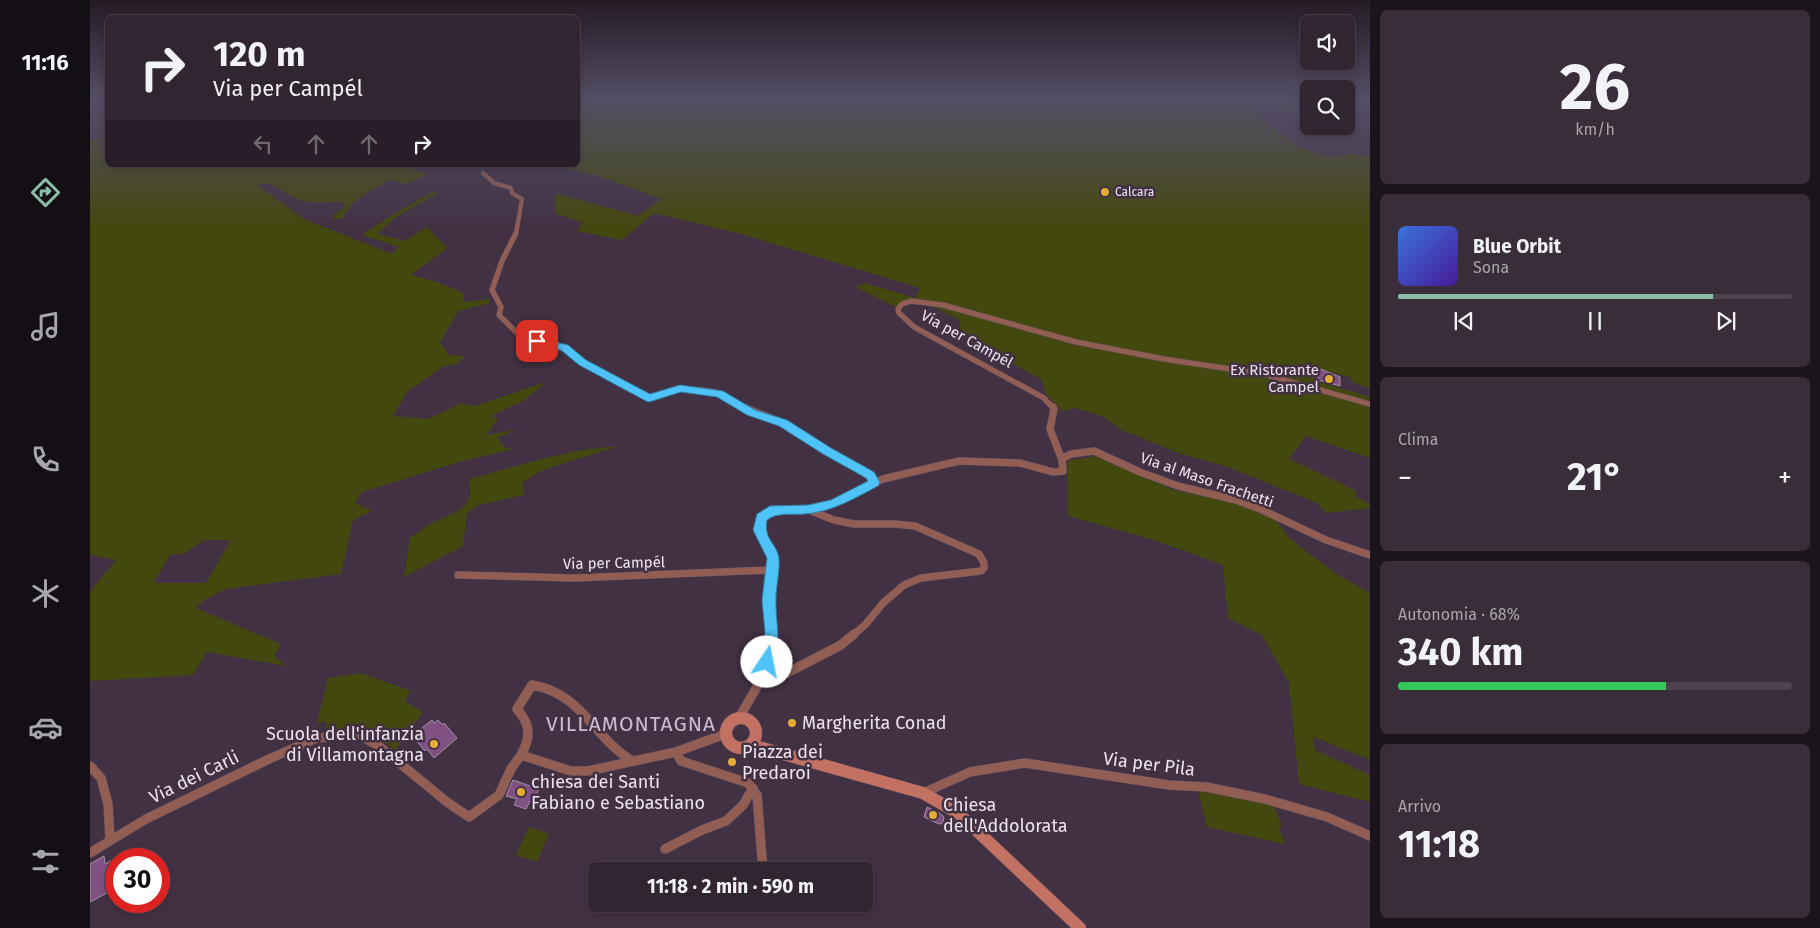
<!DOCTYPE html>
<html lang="it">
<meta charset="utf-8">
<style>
body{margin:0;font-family:"Fira Sans",sans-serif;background:#3a2d3a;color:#f1f3f6;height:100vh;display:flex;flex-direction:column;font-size:19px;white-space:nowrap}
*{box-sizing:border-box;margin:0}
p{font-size:16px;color:#a8a5ac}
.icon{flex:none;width:28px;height:28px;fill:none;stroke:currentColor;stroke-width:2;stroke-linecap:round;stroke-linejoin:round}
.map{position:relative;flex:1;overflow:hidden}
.details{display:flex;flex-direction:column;gap:10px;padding:10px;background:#1c141c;width:450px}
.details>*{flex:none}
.top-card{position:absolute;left:15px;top:15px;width:475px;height:152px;border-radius:8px;box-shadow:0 2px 8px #0003,0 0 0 1px #4d424d;background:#322532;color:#f1f3f6;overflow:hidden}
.controls{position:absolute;left:1210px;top:15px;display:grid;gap:10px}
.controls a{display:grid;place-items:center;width:55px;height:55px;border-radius:8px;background:#322532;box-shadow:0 2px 8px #0003,0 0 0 1px #4d424d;font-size:25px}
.speed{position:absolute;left:15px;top:848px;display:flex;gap:10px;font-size:25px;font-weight:700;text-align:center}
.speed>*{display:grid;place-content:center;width:65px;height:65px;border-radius:50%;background:#322532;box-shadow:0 2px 8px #0003,0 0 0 1px #4d424d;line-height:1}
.speed .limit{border:8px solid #d22;background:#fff;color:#111}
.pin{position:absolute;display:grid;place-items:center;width:42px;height:42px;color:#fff;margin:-21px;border-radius:10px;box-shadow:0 2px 8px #0006}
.me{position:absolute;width:55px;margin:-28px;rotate:11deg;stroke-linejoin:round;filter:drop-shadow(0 0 4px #0008)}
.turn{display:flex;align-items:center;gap:18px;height:105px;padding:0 25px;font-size:22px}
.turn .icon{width:65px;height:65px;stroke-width:2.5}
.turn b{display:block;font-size:35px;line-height:42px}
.lanes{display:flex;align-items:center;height:48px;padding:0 25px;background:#0003;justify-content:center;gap:25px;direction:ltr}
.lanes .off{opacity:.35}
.big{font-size:38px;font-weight:700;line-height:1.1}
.details .card{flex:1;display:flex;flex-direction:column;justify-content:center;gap:8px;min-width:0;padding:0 18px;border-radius:8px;background:#3a2d3a}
.details .dial{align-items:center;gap:0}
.dial b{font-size:65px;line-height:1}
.song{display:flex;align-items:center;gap:15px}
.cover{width:60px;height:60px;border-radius:8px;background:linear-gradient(135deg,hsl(220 70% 55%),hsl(260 70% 35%))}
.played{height:5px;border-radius:2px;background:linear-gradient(90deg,#8abfa5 80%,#4d424d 80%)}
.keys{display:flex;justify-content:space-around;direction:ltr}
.heat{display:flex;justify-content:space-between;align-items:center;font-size:28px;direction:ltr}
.charge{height:8px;border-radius:4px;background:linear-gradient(90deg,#34c759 68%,#4d424d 0)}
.trip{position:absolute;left:498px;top:862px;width:285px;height:50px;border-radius:8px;background:#322532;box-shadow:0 2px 8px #0003,0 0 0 1px #4d424d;font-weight:700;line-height:50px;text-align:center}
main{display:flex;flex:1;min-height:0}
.tab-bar{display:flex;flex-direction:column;width:90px;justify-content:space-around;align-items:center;background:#140f14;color:#a8a5ac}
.tab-bar .icon{width:35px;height:35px}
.tab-bar .active{color:#8abfa5}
.tab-bar b{font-size:22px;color:#f1f3f6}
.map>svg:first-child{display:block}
.green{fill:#43480f;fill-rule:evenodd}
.building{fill:#815184;stroke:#a38fa4}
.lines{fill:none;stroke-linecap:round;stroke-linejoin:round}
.street-far3-casing{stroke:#5d4d5e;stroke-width:4.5}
.street-far2-casing{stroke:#5d4d5e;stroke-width:6}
.street-far1-casing{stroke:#5d4d5e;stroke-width:8}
.street-casing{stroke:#5d4d5e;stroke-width:10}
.secondary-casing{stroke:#5d4d5e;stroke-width:13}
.street-far3{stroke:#925e54;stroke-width:4}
.street-far2{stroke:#925e54;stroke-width:5}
.street-far1{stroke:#925e54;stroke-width:7}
.street{stroke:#925e54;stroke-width:9}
.secondary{stroke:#c37162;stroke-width:12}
.route{fill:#4fc3f7;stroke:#337fa1}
.poi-dot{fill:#e5ad35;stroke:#423143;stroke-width:2}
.labels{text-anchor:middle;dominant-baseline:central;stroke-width:5;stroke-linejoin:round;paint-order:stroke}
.far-poi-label{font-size:12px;fill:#ede2ed;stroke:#423143;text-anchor:start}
.street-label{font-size:15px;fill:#ede2ed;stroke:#423143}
.poi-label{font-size:15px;fill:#ede2ed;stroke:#423143;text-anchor:end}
.near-poi-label{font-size:18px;fill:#ede2ed;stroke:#423143;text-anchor:start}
.near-street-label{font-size:18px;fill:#ede2ed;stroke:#423143}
.near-quarter-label{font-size:21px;letter-spacing:1px;fill:#cfbad0;stroke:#423143}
</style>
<main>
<nav class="tab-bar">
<b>11:16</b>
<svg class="icon active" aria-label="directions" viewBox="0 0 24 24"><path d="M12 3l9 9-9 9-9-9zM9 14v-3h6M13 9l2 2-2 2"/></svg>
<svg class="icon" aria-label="music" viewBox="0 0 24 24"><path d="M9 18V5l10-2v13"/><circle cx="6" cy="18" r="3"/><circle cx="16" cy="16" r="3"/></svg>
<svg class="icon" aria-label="phone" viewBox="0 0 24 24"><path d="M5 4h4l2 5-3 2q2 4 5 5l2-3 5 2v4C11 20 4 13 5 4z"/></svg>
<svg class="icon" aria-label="climate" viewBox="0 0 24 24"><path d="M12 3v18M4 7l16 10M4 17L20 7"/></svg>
<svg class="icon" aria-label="car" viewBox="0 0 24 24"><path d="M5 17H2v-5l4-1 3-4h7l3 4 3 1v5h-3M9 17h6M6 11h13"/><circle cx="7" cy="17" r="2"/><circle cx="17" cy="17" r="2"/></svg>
<svg class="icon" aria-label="filters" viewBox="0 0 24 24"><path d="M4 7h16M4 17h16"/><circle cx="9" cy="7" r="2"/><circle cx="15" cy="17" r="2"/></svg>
</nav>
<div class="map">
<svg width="1280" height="928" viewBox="0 0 1280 928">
<rect width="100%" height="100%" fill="#423143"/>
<path class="green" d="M488 98H1219V110H1202L1173 106 1163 110 1182 128 1214 149 1240 157 1262 153 1280 157V389L1261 381 1260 377 1226 368V381L1280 397V458L1216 436 1199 459 1265 490 1266 497 1280 504V508L1236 513 1227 503 1138 467 1091 454 1032 430 1012 416 985 408 972 411 956 394 951 379 870 335V320L825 298 830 288 648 233 564 213 532 240 487 231 493 222 466 214 465 193 548 216 571 199 508 176 472 167 422 165H488Z
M1256 98H1280V106L1265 108 1267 114 1256 112Z
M17 135 18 165H336L322 169 338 174 316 184 299 180C281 191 261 199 253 218L243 219 244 214 254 208V202C239 202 225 204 210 200 195 195 181 179 166 184L214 219 302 254 309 247 272 235 307 212 344 191 349 193 306 217 287 234 315 241 337 227 357 248 321 275 344 281 373 293 374 302 399 299 400 303 368 311 350 343 359 355 375 356 367 364 354 366 317 392 303 416 338 419 371 403 385 406 456 382 433 401 401 416 408 419 396 435 426 430 407 438 414 447 423 449 369 462 272 492 265 503 282 511 263 520 251 574 136 589 113 601 106 608 191 644 184 656 196 666 117 652 103 675 0 681V592L26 560 0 555V141ZM114 540H141L116 583H63L81 554H94Z
M774 283 823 297 822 299 811 302 806 307 765 287Z
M529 446 468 465 449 472 432 483 434 495 388 505 377 513 373 546 314 577 320 538C328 533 335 526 344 522 366 512 385 509 379 479 428 466 478 449 529 446Z
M1007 456 1084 490 1143 502 1185 519 1199 538 1245 573 1280 593V760L1223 737 1225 750 1280 775V802L1209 784 1199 683 1172 635 1138 618 1133 565 1064 540 978 516 977 461Z
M271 673 321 691 314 701 333 712 305 750C273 729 273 727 235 732L237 722 227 723 238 678Z
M1108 790 1183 805 1191 824 1190 830 1195 844 1117 827Z
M439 827 459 834 447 862 426 855Z"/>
<path class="building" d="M1228 368 1250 377V386L1228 380Z
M342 720 344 723 348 720 353 725 354 723 367 738 344 758 337 749 335 751 322 736Z
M423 780 449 789 443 802 440 801 436 809 424 805 427 799 416 796Z
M837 807 851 814 854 817 853 823 849 824 834 817Z
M14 856 15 864 24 859 25 864 26 863V879L16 885 17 893 0 902V864Z"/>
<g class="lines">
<defs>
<path id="street-far3" d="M393 173 404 183 421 188 422 193 432 199 426 234"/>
<path id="street-far2" d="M426 233 412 261 402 290 411 307 409 315 426 332 443 340 477 350 493 363 559 398 590 388 621 391 629 393 656 409
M964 409 954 398 824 327 809 313 808 309 812 304 821 301 853 305 986 342 1074 359 1173 374 1280 404"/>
<path id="street-far1" d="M653 407 693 423 737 451 774 470 784 482
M973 458 981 454 1004 451 1050 472 1088 486 1146 500 1170 509 1236 540 1280 555
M719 510 744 520 764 524H805L825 526 889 554 894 563V568L891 571 831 578 814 585 793 603 775 625 763 635
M368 575 485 578 681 570
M682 635 679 599 683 557 669 525 675 513 687 509H717L736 506 793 479 869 461 930 463 963 472 973 471 972 460 960 429 964 409 963 407"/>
<path id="street" d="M673 674 691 676 751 645 764 634
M649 718C664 691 683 666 681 634
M586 752 591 761 658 783 667 795 673 871
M431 755C441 737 441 725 427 709L442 685C492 693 503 737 542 761
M0 766 11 778 18 804 20 839
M833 793 880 772 935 763 1079 785 1116 787 1175 799 1237 817 1280 836
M575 849 612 830 636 821 653 805 663 788
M0 853 56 819 179 759 227 738 268 734 290 747 357 802 379 817 409 795 421 769 431 755 481 771H498L586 752 635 734"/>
<path id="secondary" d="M636 733a15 15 0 1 1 30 0a15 15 0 1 1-30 0Z
M661 745 833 793 868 813 990 928"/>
</defs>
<use href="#street-far3" class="street-far3-casing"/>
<use href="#street-far2" class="street-far2-casing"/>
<use href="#street-far1" class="street-far1-casing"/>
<use href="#street" class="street-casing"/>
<use href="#secondary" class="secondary-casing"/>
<use href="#street-far3" class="street-far3"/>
<use href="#street-far2" class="street-far2"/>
<use href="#street-far1" class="street-far1"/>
<use href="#street" class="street"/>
<use href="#secondary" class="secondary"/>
</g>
<linearGradient id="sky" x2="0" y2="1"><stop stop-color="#241b25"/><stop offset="0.43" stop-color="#544e66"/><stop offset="1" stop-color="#544e66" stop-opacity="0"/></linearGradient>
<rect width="1280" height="228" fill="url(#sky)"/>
<path class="route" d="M447 338 478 345 496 360 560 394 590 385 633 391 665 410 697 420 741 448 784 472 790 482 788 486C765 498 742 512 715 514 703 515 687 512 677 520 673 540 688 544 689 559 690 572 686 585 686 598 685 624 693 642 682 667L677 669 672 667 670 662 674 653 675 632 672 600 677 558 663 530 667 514 680 506 718 505 741 500 778 481 776 478 733 454 689 426 657 415 627 397 591 392 559 402 556 401 489 365 471 350 443 343V339Z"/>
<g class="poi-dot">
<circle cx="1015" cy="192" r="5"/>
<circle cx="1239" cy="379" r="5"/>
<circle cx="702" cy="723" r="5"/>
<circle cx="344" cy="744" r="5"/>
<circle cx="642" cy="762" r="5"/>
<circle cx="431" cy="792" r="5"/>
<circle cx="843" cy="815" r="5"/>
</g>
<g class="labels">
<g class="far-poi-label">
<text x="1025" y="192">Calcara</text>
</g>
<g class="street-label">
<text transform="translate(877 339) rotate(29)">Via per Campél</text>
<text transform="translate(1117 480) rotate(19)">Via al Maso Frachetti</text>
<text transform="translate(524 563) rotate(-1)">Via per Campél</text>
</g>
<g class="poi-label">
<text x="1229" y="370">Ex Ristorante<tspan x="1229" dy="17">Campel</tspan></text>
</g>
<g class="near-poi-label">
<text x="712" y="723">Margherita Conad</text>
<text x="334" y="734" text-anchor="end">Scuola dell'infanzia<tspan x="334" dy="21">di Villamontagna</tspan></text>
<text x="652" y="752">Piazza dei<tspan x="652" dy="21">Predaroi</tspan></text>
<text x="441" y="782">chiesa dei Santi<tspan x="441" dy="21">Fabiano e Sebastiano</tspan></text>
<text x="853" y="805">Chiesa<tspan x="853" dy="21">dell'Addolorata</tspan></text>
</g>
<g class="near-street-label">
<text transform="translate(1059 764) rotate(7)">Via per Pila</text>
<text transform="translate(104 777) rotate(-26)">Via dei Carli</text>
</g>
<g class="near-quarter-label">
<text x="541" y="724">VILLAMONTAGNA</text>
</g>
</g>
</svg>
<div class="controls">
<a><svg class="icon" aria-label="sound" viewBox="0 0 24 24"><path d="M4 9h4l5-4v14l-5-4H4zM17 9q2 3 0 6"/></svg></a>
<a><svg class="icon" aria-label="search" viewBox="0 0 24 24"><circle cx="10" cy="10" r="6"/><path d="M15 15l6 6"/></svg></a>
</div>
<div class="speed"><div class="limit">30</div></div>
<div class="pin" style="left:447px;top:341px;background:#d93025"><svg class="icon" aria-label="arrive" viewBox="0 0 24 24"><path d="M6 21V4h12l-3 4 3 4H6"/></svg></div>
<svg class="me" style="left:677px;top:662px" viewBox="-20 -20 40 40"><circle r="19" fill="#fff"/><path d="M0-13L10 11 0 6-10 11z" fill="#4fc3f7"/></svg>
<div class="trip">11:18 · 2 min · 590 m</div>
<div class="top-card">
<div class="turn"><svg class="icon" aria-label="right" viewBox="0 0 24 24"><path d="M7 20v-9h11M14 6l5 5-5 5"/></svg><div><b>120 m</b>Via per Campél</div></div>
<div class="lanes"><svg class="icon off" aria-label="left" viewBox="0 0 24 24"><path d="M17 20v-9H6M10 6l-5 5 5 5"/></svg><svg class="icon off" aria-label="ahead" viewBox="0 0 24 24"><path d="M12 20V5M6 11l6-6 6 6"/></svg><svg class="icon off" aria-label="ahead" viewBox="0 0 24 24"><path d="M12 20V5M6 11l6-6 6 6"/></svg><svg class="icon" aria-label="right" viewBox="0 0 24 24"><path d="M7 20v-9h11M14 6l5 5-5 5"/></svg></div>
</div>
</div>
<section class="details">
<div class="card dial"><b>26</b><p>km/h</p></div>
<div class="card">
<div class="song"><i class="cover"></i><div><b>Blue Orbit</b><p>Sona</p></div></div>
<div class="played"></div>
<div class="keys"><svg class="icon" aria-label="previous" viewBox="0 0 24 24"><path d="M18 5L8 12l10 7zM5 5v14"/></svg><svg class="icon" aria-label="pause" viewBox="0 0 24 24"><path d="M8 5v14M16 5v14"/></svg><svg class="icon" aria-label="next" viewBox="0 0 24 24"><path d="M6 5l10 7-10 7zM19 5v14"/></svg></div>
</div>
<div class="card"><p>Clima</p>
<div class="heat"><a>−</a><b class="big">21°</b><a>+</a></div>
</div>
<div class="card"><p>Autonomia · 68%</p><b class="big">340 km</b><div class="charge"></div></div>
<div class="card"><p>Arrivo</p><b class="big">11:18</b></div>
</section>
</main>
